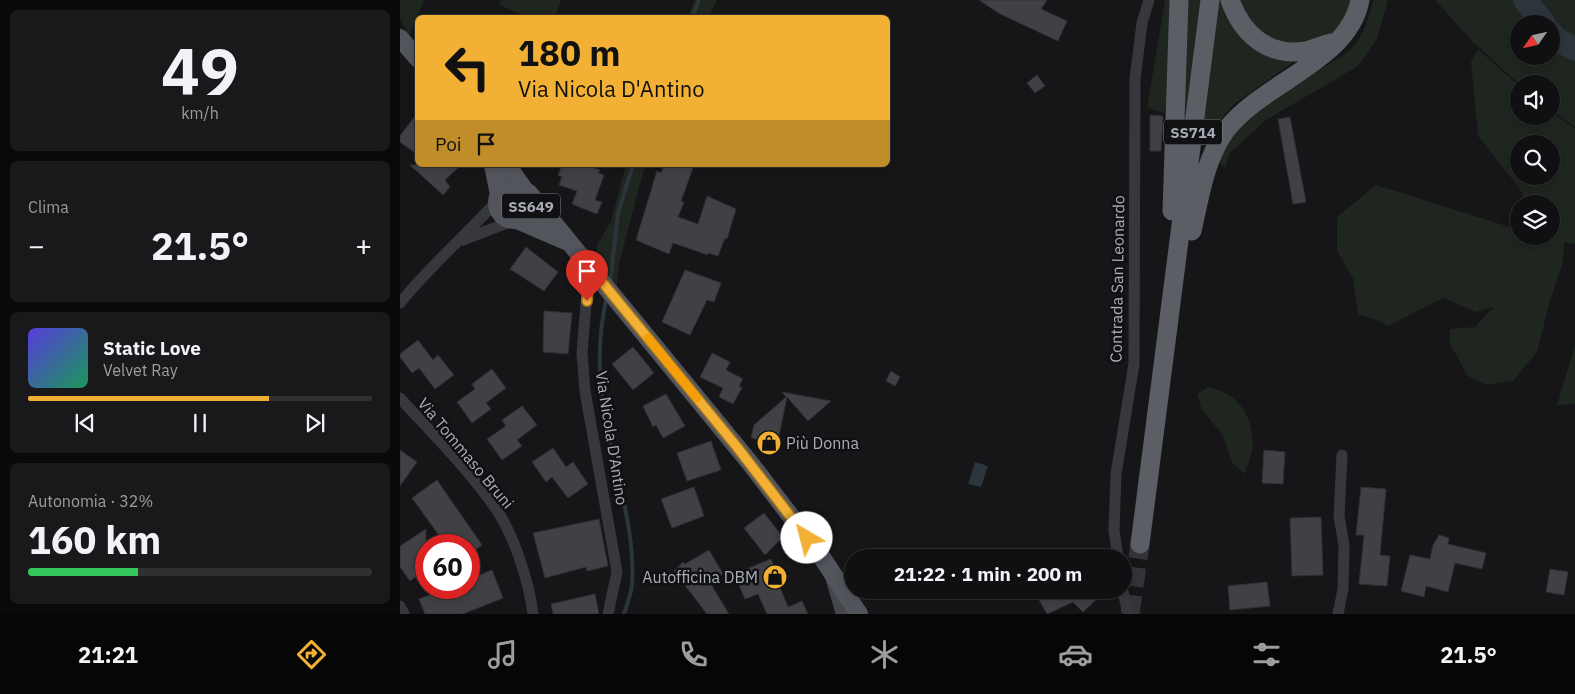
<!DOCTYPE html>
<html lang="it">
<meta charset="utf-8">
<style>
body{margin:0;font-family:"IBM Plex Sans",sans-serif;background:#19191b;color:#f1f3f6;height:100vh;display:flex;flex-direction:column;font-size:19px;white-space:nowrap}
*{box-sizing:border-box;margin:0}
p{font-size:16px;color:#9c9d9f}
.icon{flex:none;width:28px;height:28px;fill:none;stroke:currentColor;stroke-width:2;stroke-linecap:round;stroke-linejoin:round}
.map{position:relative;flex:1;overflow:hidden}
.details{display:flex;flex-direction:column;gap:10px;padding:10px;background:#09090a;width:400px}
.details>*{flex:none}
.guide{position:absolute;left:15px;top:15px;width:475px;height:152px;border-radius:8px;box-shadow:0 2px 8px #0003,0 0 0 1px #303032;background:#f2b134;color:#111;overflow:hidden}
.needle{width:32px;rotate:236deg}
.controls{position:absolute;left:1110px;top:15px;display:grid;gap:10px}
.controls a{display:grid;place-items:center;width:50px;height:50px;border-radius:50%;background:#101012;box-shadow:0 2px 8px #0003,0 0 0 1px #303032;font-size:25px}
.speed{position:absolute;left:15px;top:534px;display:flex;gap:10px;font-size:25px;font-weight:700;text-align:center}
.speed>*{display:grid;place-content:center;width:65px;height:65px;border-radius:50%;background:#101012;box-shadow:0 2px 8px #0003,0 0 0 1px #303032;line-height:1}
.speed .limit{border:8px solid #d22;background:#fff;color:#111}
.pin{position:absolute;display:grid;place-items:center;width:42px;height:42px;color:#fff;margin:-51px -21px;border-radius:50% 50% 50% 0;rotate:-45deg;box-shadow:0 0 5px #0007}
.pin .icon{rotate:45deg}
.me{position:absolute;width:55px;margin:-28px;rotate:323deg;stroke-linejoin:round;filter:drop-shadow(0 0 4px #0008)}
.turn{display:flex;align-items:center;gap:18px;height:105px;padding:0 20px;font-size:22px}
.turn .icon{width:65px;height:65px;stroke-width:2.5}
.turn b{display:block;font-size:35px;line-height:42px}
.then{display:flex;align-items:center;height:48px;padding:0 20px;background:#0003;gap:10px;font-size:19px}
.big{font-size:38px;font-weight:700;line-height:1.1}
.details .card{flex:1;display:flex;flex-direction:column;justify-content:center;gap:8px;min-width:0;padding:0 18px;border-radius:8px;background:#19191b}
.details .dial{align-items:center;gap:0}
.dial b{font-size:65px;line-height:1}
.song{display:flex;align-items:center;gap:15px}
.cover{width:60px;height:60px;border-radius:8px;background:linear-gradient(135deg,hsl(250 70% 55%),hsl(150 70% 35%))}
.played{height:5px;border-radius:2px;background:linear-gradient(90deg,#f2b134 70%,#303032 70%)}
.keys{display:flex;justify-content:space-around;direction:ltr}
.heat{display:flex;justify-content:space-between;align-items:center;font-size:28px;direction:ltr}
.charge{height:8px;border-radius:4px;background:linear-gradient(90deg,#34c759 32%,#303032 0)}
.trip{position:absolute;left:444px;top:549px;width:288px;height:50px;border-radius:25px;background:#101012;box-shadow:0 2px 8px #0003,0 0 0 1px #303032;font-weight:700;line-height:50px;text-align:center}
.menu{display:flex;height:80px;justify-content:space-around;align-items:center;background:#060607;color:#9c9d9f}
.menu .icon{width:35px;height:35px}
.menu .current{color:#f2b134}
.menu b{font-size:22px;color:#f1f3f6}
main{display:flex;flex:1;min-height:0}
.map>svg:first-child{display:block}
.green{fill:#1e261f;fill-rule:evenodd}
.water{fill:#2c353c}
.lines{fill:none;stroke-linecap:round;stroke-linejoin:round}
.stream{stroke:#2c353c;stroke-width:4}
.river{stroke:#2c353c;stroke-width:24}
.building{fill:#404145;stroke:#303034}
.trunk-tunnel{stroke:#333438;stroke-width:19;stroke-dasharray:19 9;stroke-linecap:butt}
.minor{stroke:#37383d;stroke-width:11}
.secondary{stroke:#45474d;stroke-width:16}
.primary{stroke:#53555c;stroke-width:18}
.trunk{stroke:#5b5e65;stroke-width:19}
.route-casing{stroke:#9d7322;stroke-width:12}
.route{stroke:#f2b134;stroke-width:9}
.slow{stroke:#f59e0b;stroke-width:9}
.labels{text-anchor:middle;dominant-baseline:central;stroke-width:5;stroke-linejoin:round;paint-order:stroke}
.shield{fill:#111113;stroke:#7b7e86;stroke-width:1}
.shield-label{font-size:15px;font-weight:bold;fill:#a8adb8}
.street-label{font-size:16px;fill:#a8adb8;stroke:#111113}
.poi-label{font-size:16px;fill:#a8adb8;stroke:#111113;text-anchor:start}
</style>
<main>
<section class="details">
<div class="card dial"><b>49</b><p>km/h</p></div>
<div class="card"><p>Clima</p>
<div class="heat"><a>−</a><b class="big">21.5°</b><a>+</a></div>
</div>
<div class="card">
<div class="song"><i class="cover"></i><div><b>Static Love</b><p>Velvet Ray</p></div></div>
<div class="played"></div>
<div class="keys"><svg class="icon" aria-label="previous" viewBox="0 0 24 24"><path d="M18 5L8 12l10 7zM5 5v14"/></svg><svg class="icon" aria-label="pause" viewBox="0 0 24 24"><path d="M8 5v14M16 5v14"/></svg><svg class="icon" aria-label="next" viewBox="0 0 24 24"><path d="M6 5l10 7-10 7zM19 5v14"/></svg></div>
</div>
<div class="card"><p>Autonomia · 32%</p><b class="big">160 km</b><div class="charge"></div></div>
</section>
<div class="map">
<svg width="1175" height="614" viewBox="0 0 1175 614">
<rect width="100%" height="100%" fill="#161618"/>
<path class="green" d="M0 0H24L9 37 0 18Z
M101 0H161L155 18 125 17V16L99 5Z
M295 0H317L309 17H287Z
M765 0H952L943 27 834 104 815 126 747 108Z
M973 0H988L977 39 958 66 866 120 830 153 825 167 816 160C829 125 873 95 905 77 920 69 938 60 951 49 963 37 970 16 973 0Z
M1035 0H1125L1144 24H1119V56H1151V33L1156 40 1175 50V127L1151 110V84H1119L1073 42Z
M1126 0H1175V49C1163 42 1151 39 1151 24H1145Z
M1078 49 1119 86V116H1151V112L1175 129V244L1164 242 1163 262 1149 304 1137 352 1113 381 1086 385 1068 376 1050 344V329L1075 327 1094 307 1076 312 1043 298 988 326 975 319 958 315 953 278 937 251V217L976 185 1119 230V236H1151V204H1126L1120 189 1078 136 1071 62ZM1119 144H1151V176H1119Z
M226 165H245L219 264 217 285 197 262V245L211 221Z
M1175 345V404L1157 405Z
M808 387C838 394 851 412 853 443 853 453 847 465 845 474L833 464 822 434 802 410 797 394Z"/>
<path class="water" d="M575 462 588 466 581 487 568 484Z"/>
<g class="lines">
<path class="stream" d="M292 18 299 0
M210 284 218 213 233 165
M207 296C197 338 198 382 206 424 216 475 236 533 232 585 231 594 227 605 224 614"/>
<path class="river" d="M1125 0 1144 24
M1151 33 1156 39 1175 49"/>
</g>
<path class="building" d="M579 0H647L641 9 667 21 658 41 600 14Z
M637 75 645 86 635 93 627 83Z
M18 112V155L0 142V136Z
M750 115 763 116 761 151H750Z
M890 117 906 202 893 204 878 119Z
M10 165H61L45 180 50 187 43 195Z
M162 165H186L200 170 198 173 204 175 195 200 202 202 197 214 172 204 177 191 159 185 162 177 158 175Z
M264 165H294L281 201 284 202 278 217 298 224 307 196 336 209 327 239 325 238 318 256 308 253V255L273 243 269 254 236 240 257 171 261 173Z
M126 247 158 272 144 291 110 269Z
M285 270 321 283 314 302 307 300 290 335 262 322Z
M144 311 172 313 168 354 143 352Z
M18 340 33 360 38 355 54 375 35 389 19 368 12 373 0 357V354Z
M233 347 254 373 233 390 212 364Z
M312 353 330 362 326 370 343 379 339 386 342 388 333 404 319 397 323 388 300 377Z
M92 369 106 388 86 403 91 409 72 423 57 402 75 389 72 384Z
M491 371 500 377 495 386 486 381Z
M382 392 431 401 408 421 387 397 376 450 363 447 364 441 351 438 354 425 386 397Z
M266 394 285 426 263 438 256 425 253 427 243 406Z
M122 406 137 425 117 440 122 446 102 460 87 439 106 426 102 420Z
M311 441 321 470 287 481 277 453Z
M153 448 166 467 173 462 188 484 168 498 152 477 146 482 132 462Z
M0 450 17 462 0 486Z
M864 450 885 452 883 484 862 483Z
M37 480 82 545 69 555V545H46L12 498Z
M294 487 304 516 272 528 261 499Z
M961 487 986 489 980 555 990 556 987 586 959 584 964 535H956Z
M364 513 383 537 365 555 344 528Z
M921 517 923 575 892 576 890 518Z
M199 519 208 566 187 571 186 567 145 578 133 533Z
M26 529V570L10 581 0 567V546Z
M1039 535 1049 538 1048 544 1086 553 1082 569 1055 563 1048 592 1026 586 1024 597 1001 591 1010 555 1030 559 1033 545Z
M309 550 323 574 309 581 329 614H307L274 571 283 562 285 564Z
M371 559 382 584 379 585 388 607 402 601 408 614H367L358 594 345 599 334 574Z
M1150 569 1168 572 1164 595 1146 592Z
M92 570 103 598 63 614H25L19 599 48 588H69V579Z
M867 582 870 606 830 610 828 586Z
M653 590H695L700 596 683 612 673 602 647 614 638 598Z
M195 594 199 614H153L151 604Z"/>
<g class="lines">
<path class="trunk-tunnel" d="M730 614 740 544"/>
<path class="minor" d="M63 240 112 221
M189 266 182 353 185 391 217 572 208 614
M0 303C30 266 65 236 97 201
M0 398C32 433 69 470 96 509 114 535 129 582 133 614
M718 558 714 531 716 474 734 364 735 79 742 23 749 0
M722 587 728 614
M0 606 4 614
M938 614 943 589 944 545 939 516 942 455"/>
<path class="secondary" d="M434 580 444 614"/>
<path class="primary" d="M0 38 18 59
M93 165 99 195
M107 165 124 189
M97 203a17 17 0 1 1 34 0a17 17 0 1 1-34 0Z
M129 193 350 463 419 553 459 614
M117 220 168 242"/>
<path class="trunk" d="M830 0C842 34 868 57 906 51 914 49 923 45 931 43
M772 211 779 0
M792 231C800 196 805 159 826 130 863 82 949 61 960 0
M740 544 810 0"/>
</g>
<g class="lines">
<defs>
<path id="route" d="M187 301 189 266 337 447 407 538"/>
</defs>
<use href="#route" class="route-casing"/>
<use href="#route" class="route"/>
<path class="slow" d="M248 338 297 398"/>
</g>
<defs>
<symbol id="shop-disc" viewBox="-11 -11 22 22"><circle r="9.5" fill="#f2b134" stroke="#111113"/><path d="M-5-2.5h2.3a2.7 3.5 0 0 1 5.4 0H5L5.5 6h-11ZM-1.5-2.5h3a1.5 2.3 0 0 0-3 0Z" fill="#111"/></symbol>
</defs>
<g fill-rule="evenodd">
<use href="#shop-disc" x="355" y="429" width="28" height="28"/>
<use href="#shop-disc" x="361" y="563" width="28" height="28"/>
</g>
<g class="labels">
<g class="shield">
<rect x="764" y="119.5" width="58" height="25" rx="4"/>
<rect x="102" y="193.5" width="58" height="25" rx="4"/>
</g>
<g class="shield-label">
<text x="793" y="132">SS714</text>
<text x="131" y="206">SS649</text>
</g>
<g class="street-label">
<text transform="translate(717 279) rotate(-89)">Contrada San Leonardo</text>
<text transform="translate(212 438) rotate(81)">Via Nicola D'Antino</text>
<text transform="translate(66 453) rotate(50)">Via Tommaso Bruni</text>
</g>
<g class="poi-label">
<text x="386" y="443">Più Donna</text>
<text x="358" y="577" text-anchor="end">Autofficina DBM</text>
</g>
</g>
</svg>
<div class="controls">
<a><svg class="needle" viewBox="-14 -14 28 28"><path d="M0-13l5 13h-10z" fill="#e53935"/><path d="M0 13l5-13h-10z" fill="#9c9d9f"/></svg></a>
<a><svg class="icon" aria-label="sound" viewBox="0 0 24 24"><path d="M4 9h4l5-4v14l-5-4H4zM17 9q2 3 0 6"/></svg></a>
<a><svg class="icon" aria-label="search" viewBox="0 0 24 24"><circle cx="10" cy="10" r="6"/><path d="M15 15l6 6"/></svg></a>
<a><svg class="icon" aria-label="layers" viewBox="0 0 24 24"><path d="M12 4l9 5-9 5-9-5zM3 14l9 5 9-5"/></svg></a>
</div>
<div class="speed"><div class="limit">60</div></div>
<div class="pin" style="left:187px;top:301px;background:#d93025"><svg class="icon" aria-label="arrive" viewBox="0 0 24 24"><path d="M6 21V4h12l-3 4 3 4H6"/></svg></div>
<svg class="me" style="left:407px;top:538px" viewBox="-20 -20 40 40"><circle r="19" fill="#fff"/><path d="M0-13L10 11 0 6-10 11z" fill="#f2b134"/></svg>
<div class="trip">21:22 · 1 min · 200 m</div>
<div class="guide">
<div class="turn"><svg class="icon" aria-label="left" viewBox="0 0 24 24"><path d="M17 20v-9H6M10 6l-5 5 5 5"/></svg><div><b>180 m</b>Via Nicola D'Antino</div></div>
<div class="then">Poi<svg class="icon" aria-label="arrive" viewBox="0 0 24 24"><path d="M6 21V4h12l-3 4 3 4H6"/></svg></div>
</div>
</div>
</main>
<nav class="menu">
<b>21:21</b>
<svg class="icon current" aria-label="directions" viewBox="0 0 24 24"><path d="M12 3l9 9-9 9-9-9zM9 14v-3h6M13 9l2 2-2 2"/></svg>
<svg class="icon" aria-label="music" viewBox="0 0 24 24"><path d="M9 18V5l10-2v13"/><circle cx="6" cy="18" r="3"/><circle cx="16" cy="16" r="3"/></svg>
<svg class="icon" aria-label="phone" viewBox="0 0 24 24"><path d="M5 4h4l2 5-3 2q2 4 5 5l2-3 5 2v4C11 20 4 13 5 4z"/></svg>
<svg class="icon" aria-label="climate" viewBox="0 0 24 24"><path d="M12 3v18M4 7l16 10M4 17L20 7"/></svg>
<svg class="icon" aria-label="car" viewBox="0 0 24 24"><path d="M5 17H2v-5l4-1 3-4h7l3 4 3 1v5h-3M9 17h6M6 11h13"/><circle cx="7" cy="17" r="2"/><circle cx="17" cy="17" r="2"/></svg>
<svg class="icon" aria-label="filters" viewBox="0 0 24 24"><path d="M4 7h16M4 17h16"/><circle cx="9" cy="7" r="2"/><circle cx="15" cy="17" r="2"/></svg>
<b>21.5°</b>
</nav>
